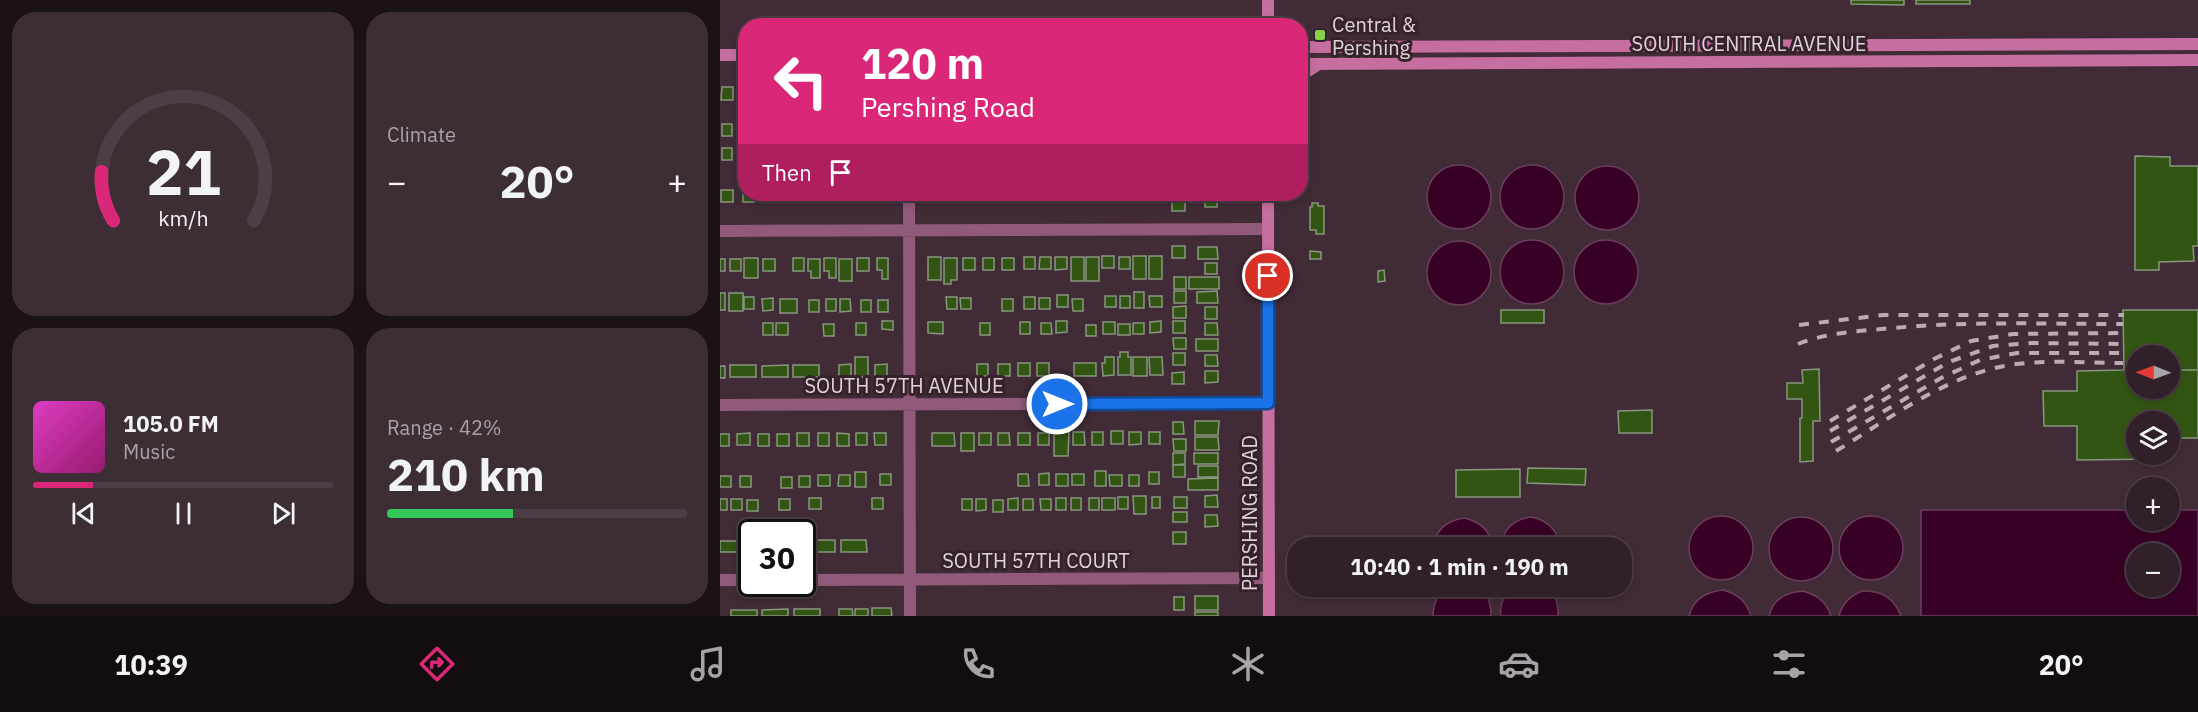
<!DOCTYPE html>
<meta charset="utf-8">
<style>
body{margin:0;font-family:"IBM Plex Sans",sans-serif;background:#3d2d35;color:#f1f3f6;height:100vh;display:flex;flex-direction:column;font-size:22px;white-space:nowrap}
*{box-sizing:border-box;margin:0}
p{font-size:20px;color:#a8a3a8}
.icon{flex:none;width:33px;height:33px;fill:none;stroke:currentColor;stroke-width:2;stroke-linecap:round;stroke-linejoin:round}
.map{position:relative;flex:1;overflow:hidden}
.drawer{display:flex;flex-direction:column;gap:12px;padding:12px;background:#1b1217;width:720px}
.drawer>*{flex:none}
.guide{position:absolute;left:18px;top:18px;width:570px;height:183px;border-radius:24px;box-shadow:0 3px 9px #0003,0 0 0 2px #4c3e46;background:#db2777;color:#fff;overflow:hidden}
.needle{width:39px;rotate:271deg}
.controls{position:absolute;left:1406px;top:345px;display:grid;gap:12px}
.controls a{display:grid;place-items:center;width:54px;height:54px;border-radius:50%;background:#312029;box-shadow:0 3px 9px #0003,0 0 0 2px #4c3e46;font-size:30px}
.speed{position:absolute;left:18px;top:519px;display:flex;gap:12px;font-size:30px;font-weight:700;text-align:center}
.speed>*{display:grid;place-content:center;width:78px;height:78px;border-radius:50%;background:#312029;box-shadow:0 3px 9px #0003,0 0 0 2px #4c3e46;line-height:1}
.speed .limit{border:3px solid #111;border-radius:9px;background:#fff;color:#111}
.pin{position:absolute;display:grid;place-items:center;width:51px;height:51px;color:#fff;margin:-26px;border:3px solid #fff;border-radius:50%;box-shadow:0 2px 6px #0007}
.me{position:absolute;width:66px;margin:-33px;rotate:90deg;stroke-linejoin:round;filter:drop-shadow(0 0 4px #0008)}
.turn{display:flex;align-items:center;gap:21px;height:126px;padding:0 24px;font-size:27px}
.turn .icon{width:78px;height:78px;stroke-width:2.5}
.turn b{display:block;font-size:42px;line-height:51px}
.then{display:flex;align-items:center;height:57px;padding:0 24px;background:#0003;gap:12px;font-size:22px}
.big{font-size:45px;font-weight:800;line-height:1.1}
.drawer .tile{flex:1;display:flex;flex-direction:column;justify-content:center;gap:9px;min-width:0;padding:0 21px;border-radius:24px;background:#3d2d35}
.drawer .dial{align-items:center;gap:0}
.dial svg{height:156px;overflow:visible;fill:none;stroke:#4c3e46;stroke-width:7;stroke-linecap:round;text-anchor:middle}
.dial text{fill:#f1f3f6;stroke:none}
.song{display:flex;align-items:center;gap:18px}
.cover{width:72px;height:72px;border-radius:9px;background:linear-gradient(135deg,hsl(310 70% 55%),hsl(320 70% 35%))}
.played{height:6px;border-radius:3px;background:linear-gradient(90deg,#db2777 20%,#4c3e46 20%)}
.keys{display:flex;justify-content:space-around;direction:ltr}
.heat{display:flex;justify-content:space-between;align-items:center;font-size:33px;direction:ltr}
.charge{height:9px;border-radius:4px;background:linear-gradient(90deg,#34c759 42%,#4c3e46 0)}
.drawer .tiles{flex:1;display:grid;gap:12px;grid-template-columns:repeat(2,1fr)}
.trip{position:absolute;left:567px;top:537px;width:345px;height:60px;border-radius:24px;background:#312029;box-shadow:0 3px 9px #0003,0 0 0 2px #4c3e46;font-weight:800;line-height:60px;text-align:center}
.tabs{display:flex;height:96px;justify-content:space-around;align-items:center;background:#140d10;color:#a8a3a8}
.tabs .icon{width:42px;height:42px}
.tabs .selected{color:#db2777}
.tabs b{font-size:27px;color:#f1f3f6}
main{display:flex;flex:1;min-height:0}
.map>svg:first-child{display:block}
.water{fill:#390026;stroke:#6b3f5c;stroke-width:1.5;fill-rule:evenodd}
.building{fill:#325513;stroke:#88967f;stroke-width:1.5}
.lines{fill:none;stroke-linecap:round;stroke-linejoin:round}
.minor{stroke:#925a7a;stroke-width:12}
.secondary{stroke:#c76ea1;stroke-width:12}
.rail{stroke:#bbabb3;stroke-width:4;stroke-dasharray:10 10;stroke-linecap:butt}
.route-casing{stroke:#114b97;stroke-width:15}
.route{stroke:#1a73e8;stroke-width:10}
.poi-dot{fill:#87cf4b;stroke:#36222d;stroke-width:2}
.labels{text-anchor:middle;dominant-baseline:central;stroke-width:6;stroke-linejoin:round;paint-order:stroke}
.poi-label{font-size:20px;fill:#e0d2d9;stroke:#36222d;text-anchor:start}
.street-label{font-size:20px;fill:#e0d2d9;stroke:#36222d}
</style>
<main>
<section class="drawer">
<div class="tiles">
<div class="tile dial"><svg viewBox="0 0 100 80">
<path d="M14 69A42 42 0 1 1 86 69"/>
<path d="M14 69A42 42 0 0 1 8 44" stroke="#db2777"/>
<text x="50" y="56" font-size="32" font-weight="700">21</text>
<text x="50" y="72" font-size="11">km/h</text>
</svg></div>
<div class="tile"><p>Climate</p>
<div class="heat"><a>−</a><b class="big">20°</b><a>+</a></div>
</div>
<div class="tile">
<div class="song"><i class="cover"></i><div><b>105.0 FM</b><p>Music</p></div></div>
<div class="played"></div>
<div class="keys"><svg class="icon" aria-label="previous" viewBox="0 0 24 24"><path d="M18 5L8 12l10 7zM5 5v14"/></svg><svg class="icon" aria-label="pause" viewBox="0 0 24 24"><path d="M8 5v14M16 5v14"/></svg><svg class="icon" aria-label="next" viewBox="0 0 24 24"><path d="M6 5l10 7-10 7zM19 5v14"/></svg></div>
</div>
<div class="tile"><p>Range · 42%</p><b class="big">210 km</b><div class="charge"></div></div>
</div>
</section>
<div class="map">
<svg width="1478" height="616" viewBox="0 0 1478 616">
<rect width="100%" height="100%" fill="#412b37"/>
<path class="water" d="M780 197a32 32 0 1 1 64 0a32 32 0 1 1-64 0Z
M707 197a32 32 0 1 1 64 0a32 32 0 1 1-64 0Z
M855 198a32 32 0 1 1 64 0a32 32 0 1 1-64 0Z
M854 272a32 32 0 1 1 64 0a32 32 0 1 1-64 0Z
M780 272a32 32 0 1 1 64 0a32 32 0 1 1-64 0Z
M707 273a32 32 0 1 1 64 0a32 32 0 1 1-64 0Z
M1201 510H1416V520H1449V510H1478V616H1201ZM1416 554H1449V586H1416Z
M969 548a32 32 0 1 1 64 0a32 32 0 1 1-64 0Z
M1119 548a32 32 0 1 1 64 0a32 32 0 1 1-64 0Z
M812 517C828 521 839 531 839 547H781C783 529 793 519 812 517Z
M1049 549a32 32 0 1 1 64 0a32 32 0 1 1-64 0Z
M745 518C760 522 771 531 772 547H713C716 529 727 520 745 518Z
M729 586C753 586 771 584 771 616H713C713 603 718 593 729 586Z
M794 587C820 586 839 583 838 616H781C779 603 785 594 794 587Z
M1003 590C1018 594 1026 601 1031 616H969C973 599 986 592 1003 590Z
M1083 591C1097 595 1106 601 1111 616H1049C1053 599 1066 592 1083 591Z
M1142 591C1161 590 1174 597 1181 616H1119C1122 603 1130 596 1142 591Z"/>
<path class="building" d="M1131 0H1184V5L1131 4Z
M1196 0H1250V4H1196Z
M2 87H13V100H1Z
M20 87H26V100H20Z
M17 122H26V137H17Z
M2 124H12V136H2Z
M22 147 26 148V160H22Z
M2 148H12V160H2Z
M1415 156 1450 157V166H1478V246H1473L1474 261 1439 262V270H1415Z
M1 190H13V202H1Z
M23 190H26V194H34V202H23Z
M45 194H56V200H45Z
M64 194H76V202H64Z
M85 194H97V202H85Z
M103 194H117V202H103Z
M121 194H133V201H121Z
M139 194H151V201H139Z
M158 194H169V201H158Z
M223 194H234V201H223Z
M240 194H253V201H240Z
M259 194H271V201H259Z
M279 194H293V201H279Z
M301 194H313V201H301Z
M322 194H334V201H322Z
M343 194H354V200H343Z
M364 194H376V200H364Z
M385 194H397V200H385Z
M406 194H417V201H406Z
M427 194H439V200H427Z
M485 196H498L497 207H485Z
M452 199H465V211H452Z
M592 203H598V206H604V234H596V230H590V207H592Z
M452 246H465V258H452Z
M478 247H497L498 259H478Z
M590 251 601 252V259H590Z
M382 256H394V268H382Z
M413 256H426V279H413Z
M429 256H442V279H429Z
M208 257H221V280H208Z
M304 257H315V269H304Z
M320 257H331V269H319Z
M335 257H347V269L335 270Z
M351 257H364V281H351Z
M366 257H379V281H366Z
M399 257H410V269H399Z
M24 258H38V278H24Z
M73 258H84V271H73Z
M104 258H116V278H109V271H104Z
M137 258H149V271H137Z
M157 258H168V279H162V270H157Z
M224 258H237V280H231V284H224Z
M243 258H255V270H243Z
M263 258H274V270H263Z
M282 258H294V270H282Z
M0 259H5V271H0Z
M10 259H21V271H10Z
M43 259H55V271H43Z
M88 259H100V278H91V271H88Z
M119 259H132V281H119Z
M485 263H497V274H485Z
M664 270 665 281 658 282V271Z
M454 277H466V289H454Z
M469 277H499V289H469Z
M454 291H466V303H454Z
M497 291 498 303H477V292Z
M414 292H424V308H414Z
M0 293H5V310H0Z
M9 293H23V311H9Z
M337 295H348V307H337Z
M385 296H396V307H385Z
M400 296H410V308H400Z
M429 296H442V307H430Z
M24 297H34V309H24Z
M226 297H237V309H227Z
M304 297H315V309H304Z
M53 298V310L43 311 42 299Z
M240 298H251V309H241Z
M319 298H330V309H319Z
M60 299H77V313H60Z
M106 299H116V311H106Z
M120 299H130L131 311 120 312Z
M282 299H293V311H282Z
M352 299H363V311H353Z
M89 300H99V312H89Z
M141 300H151V312H141Z
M158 300H168V312H158Z
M466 306V318H453V307Z
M485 307H497V319H485Z
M781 310H824V323H781Z
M1403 310H1478V370H1449V356H1416V370H1404Z
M162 321H173V330L162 329Z
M336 321H347V332L336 333Z
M441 321V332L430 333V322Z
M453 321H465V333H453Z
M208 322H223V334L208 333Z
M300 322H310V334H300Z
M383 322H395V334H383Z
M43 323H53V335H43Z
M56 323H68V335H56Z
M136 323H146V335H136Z
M260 323H270V335H260Z
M321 323H331L332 334H321Z
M413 323H424V334H413Z
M485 323H497L498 335H485Z
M103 324H114V336H104Z
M398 324H410V335H398Z
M366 325H376V336H366Z
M453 338H466V349H454Z
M476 339H498V351H476Z
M400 352H408V357H411V375H398V357H400Z
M453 353H465V365H453Z
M485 355H497L498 366H485Z
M135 357H148V377H135Z
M385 357H394V375L383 376 382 363H385Z
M413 357H427V376H413Z
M429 357H442L443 375H430Z
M298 363H310V376H298Z
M317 363H329V376H317Z
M354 363H376V376H354Z
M131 364V377H119V365Z
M167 364V377H155V365Z
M257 364H268V376H257Z
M278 364H290V376H278Z
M10 365H36V377H10Z
M68 365V377H42V366Z
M73 365H99V377H73Z
M0 366H5V378H0Z
M1099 369 1100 421H1093V461L1080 462V418H1082V399H1067V383H1083L1082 370Z
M1404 370H1416V388H1449V370H1478V438H1449V422H1416V454H1437V459L1357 460V426H1324L1323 391H1357V371Z
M485 371H498V382L485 383Z
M464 372V384H452V373Z
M932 410V433H899L898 411Z
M475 421H499L498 435H475Z
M453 422H463L464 434H453Z
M391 431H403V444H391Z
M334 432H349L348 456H334Z
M353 432H364L365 445H353Z
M372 432H383V445H372Z
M409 432H421V444L409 445Z
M429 432H440V444H429Z
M30 433V445H17V434Z
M77 433H89V446H77Z
M98 433H109V446H98Z
M117 433 129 434V446H117Z
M136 433H147V445H136Z
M154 433H166V445H155Z
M212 433H234L235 446H212Z
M241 433H254V451H241Z
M259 433H271V445H259Z
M278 433H289L290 445H278Z
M298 433H310V445H298Z
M318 433H329V445H318Z
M0 434H9V446H0Z
M38 434H49V446H38Z
M57 434H69V446H57Z
M475 437H498L499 450H475Z
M453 439H466V451H454Z
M453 453H465V464L453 465Z
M474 453H498V464H474Z
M453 465H465V477H453Z
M478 466H498V477H478Z
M808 468 866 469 865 485 807 483Z
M800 469V497H736V470Z
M375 471H386V486H375Z
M135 472H146V487H135Z
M429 472H439V484H429Z
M329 473V485H319V474Z
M160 474H171V485H160Z
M298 474H308L309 486H298Z
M336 474H348V486H336Z
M352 474H364V485H352Z
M98 475H110V486H98Z
M119 475H130V486H118Z
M389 475H402V486H390Z
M409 475H419V486H409Z
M0 476H11V487H0Z
M20 476H31V487H20Z
M79 476H90V487H79Z
M61 477H72V488H61Z
M498 478V490H468V479Z
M497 495 498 507H485V496Z
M413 496H426V514H414Z
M398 497H408V509H398Z
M432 497H440V508H432Z
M454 497H467V508H454Z
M89 498H101V509H89Z
M152 498H163V509H152Z
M298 498V510H288V499Z
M336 498H346V510H336Z
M351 498H361V510H351Z
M369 498H379V510H369Z
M382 498H395V510H382Z
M0 499H7V510H0Z
M11 499H22V510H11Z
M59 499H70V510H59Z
M242 499H252V510H242Z
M256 499H266V510L256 511Z
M303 499H313V510H303Z
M320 499H331V510H321Z
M27 500H38V511H27Z
M273 500H283V512H273Z
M453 512H467V522H453Z
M485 515H497L498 526 485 527Z
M453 532H466V544H453Z
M27 540H32V552H27Z
M89 540H115V552H89Z
M121 540H146L147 552H121Z
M0 541H21V552H0Z
M475 596H498V610H475Z
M454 597H464V610H454Z
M152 608H171L172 616H152Z
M68 609V616H42V610Z
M74 609H100V616H74Z
M119 609H132L133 616H119Z
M135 609H148V616H135Z
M11 610H37V616H11Z
M475 612H498V616H475Z"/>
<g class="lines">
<path class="minor" d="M189 194 190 616
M0 231 548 229
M0 405 548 403
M0 580H32
M82 580 549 578"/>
<path class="secondary" d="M548 26V0
M580 47 1478 44
M0 55H26
M580 64 1478 60
M580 76 599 64
M548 194 549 616"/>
<path class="rail" d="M1079 325 1163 315H1404
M1078 344C1109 332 1140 331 1173 328 1249 321 1327 324 1403 324
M1110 421 1214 359 1251 341 1293 334 1403 333
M1110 431 1229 362 1273 346 1312 343 1403 344
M1111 442 1221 378 1260 360 1297 353H1403
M1116 451C1164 422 1219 381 1275 368 1316 358 1362 363 1403 363"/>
</g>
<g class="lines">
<defs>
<path id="route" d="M337 404 548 403V276"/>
</defs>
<use href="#route" class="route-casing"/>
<use href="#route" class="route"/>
</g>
<rect class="poi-dot" x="594" y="29" width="12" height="12" rx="3"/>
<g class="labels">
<g class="poi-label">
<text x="612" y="24">Central &amp;<tspan x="612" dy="23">Pershing</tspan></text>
</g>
<g class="street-label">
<text x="1029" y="43">SOUTH CENTRAL AVENUE</text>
<text x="184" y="385">SOUTH 57TH AVENUE</text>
<text transform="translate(529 513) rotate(-90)">PERSHING ROAD</text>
<text x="316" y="560">SOUTH 57TH COURT</text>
</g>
</g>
</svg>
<div class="controls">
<a><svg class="needle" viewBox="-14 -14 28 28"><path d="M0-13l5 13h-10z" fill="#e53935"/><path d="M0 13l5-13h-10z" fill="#a8a3a8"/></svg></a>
<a><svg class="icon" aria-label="layers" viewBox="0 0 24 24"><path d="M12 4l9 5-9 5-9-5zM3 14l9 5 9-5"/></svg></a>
<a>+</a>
<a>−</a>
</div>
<div class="speed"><div class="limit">30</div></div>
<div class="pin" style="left:548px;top:276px;background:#d93025"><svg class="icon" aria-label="arrive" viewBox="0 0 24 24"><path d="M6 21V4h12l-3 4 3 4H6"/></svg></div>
<svg class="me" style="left:337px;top:404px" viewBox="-20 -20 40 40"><circle r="17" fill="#1a73e8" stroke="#fff" stroke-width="3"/><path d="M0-11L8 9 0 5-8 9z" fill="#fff"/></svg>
<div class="trip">10:40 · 1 min · 190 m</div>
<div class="guide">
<div class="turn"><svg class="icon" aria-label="left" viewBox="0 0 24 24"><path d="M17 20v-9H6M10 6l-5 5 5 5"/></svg><div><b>120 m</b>Pershing Road</div></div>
<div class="then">Then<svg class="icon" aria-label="arrive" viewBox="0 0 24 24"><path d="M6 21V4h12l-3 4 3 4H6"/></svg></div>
</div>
</div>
</main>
<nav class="tabs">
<b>10:39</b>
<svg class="icon selected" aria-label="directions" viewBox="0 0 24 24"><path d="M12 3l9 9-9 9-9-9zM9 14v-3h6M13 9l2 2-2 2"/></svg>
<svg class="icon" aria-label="music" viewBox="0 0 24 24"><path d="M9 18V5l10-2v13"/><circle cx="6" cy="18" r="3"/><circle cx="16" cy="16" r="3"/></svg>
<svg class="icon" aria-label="phone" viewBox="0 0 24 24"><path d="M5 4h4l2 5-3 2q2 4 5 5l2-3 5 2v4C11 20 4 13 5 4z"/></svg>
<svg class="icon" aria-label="climate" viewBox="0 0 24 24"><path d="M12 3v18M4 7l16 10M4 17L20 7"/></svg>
<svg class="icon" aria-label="car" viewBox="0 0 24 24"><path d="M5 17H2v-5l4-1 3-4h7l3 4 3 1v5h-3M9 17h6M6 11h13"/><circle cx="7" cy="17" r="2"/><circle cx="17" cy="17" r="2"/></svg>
<svg class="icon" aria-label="filters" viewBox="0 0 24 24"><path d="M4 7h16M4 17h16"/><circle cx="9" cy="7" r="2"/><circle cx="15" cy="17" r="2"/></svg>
<b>20°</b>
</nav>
